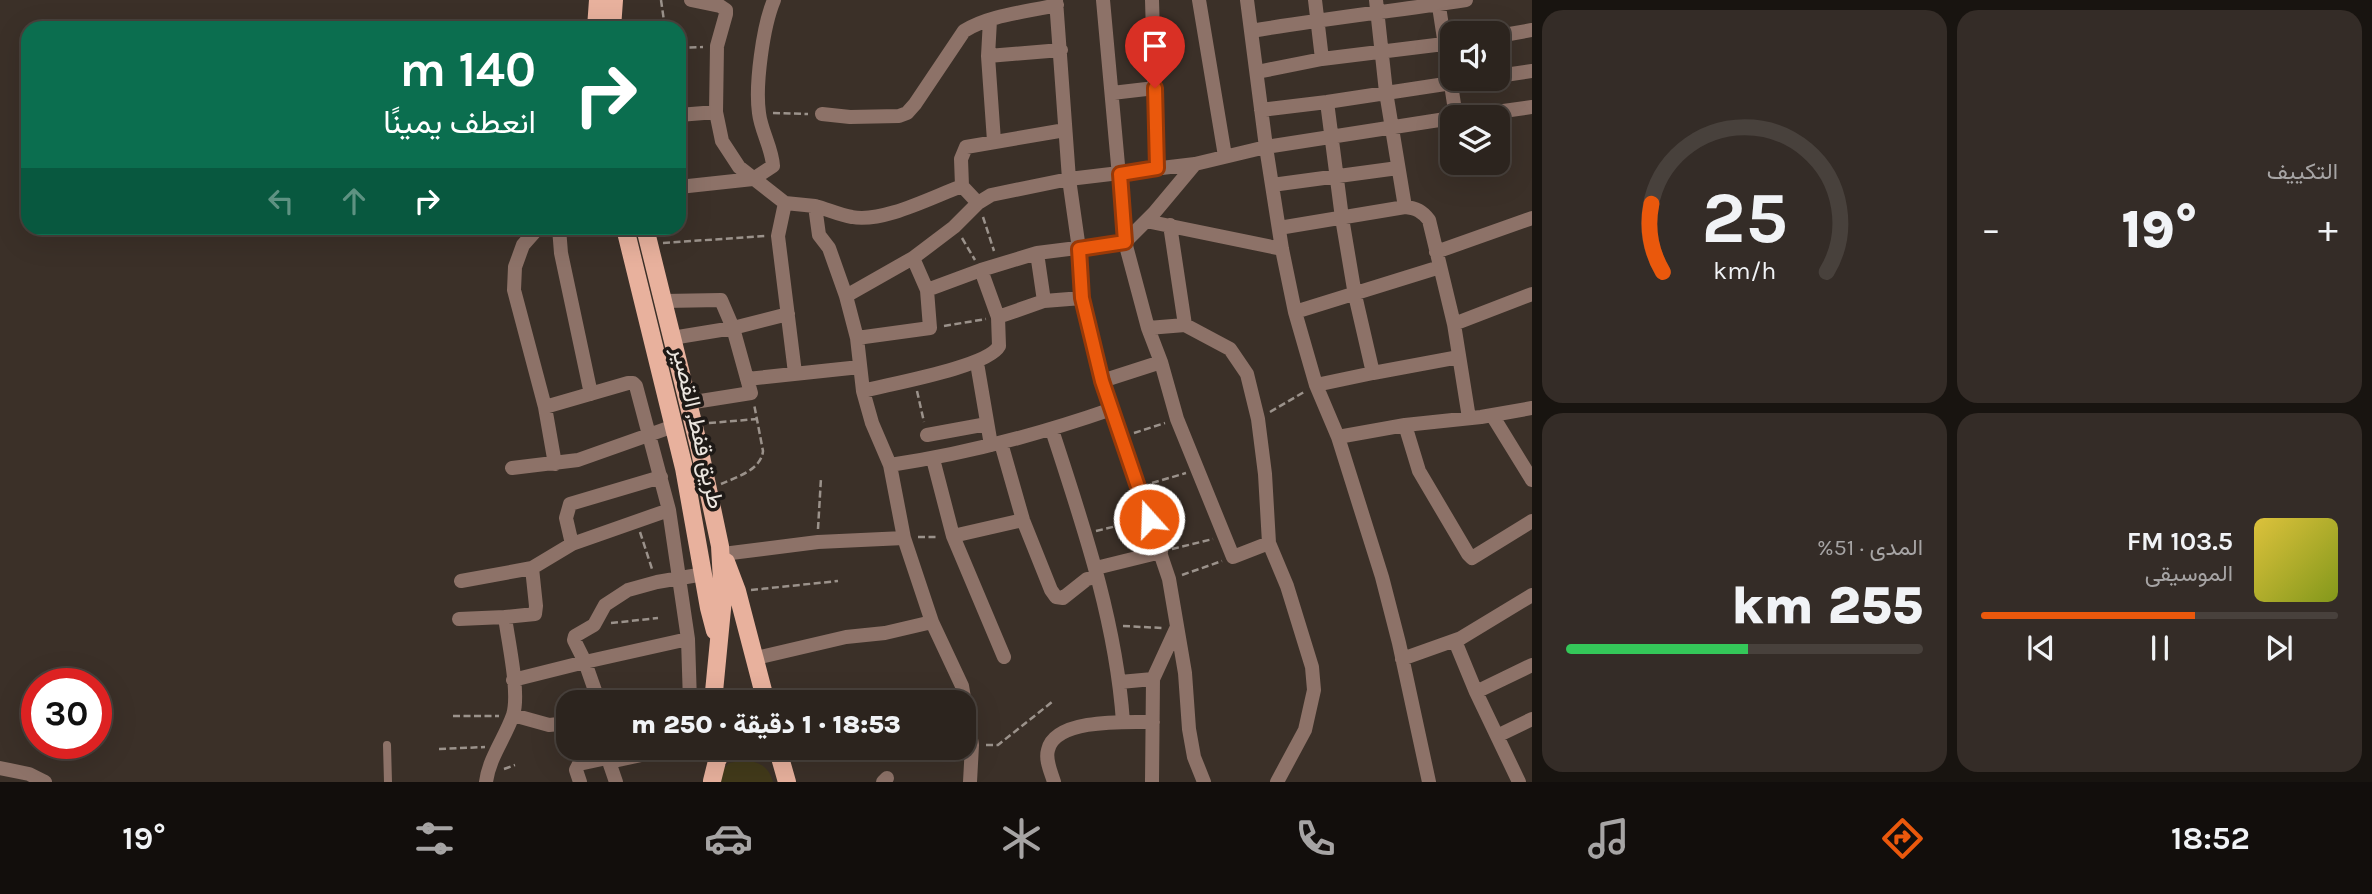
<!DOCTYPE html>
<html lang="ar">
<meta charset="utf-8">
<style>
body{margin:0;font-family:Karla,Vazirmatn,sans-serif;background:#342c27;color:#f1f3f6;direction:rtl;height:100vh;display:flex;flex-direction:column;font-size:26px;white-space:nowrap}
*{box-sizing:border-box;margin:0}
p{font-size:23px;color:#a6a4a4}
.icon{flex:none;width:38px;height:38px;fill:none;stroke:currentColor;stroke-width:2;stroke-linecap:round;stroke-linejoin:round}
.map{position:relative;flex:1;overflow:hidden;direction:ltr}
.sheet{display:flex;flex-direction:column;gap:10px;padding:10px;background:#181410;width:840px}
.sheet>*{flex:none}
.guide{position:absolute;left:21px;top:21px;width:665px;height:214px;border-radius:21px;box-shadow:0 7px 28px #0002,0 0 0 2px #48413c;direction:rtl;background:#0b6e4f;color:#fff;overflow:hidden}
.buttons{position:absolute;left:1440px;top:21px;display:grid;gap:14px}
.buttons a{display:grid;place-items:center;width:70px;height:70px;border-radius:14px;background:#2c241e;box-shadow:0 7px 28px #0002,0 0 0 2px #48413c;font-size:35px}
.speed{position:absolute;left:21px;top:668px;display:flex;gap:14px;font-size:35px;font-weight:700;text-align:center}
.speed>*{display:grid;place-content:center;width:91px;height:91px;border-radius:50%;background:#2c241e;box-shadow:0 7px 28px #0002,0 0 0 2px #48413c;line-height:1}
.speed .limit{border:10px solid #d22;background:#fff;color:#111}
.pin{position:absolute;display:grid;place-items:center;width:60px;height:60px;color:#fff;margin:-72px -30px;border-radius:50% 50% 50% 0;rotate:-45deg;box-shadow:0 0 7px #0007}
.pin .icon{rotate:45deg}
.me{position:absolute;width:77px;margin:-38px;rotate:340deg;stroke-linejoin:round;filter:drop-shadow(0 0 5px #0008)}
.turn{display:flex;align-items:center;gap:24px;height:147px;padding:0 35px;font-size:32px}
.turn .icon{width:91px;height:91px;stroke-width:2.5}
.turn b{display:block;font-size:49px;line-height:60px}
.lanes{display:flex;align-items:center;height:66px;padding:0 35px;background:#0003;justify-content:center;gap:35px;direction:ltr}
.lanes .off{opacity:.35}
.big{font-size:52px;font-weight:800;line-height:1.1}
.sheet .widget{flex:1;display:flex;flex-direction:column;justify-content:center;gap:10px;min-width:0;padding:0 24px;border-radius:21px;background:#342c27}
.sheet .dial{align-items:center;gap:0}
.dial svg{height:182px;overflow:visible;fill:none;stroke:#48413c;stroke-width:7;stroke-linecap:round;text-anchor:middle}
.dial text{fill:#f1f3f6;stroke:none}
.song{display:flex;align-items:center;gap:21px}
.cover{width:84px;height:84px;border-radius:10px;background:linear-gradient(135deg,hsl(50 70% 55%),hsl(70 70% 35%))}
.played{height:7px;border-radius:4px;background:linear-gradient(90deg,#ea580c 60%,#48413c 60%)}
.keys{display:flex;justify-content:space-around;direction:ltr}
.heat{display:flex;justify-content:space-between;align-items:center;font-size:38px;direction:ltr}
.charge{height:10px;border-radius:5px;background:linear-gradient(90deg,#34c759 51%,#48413c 0)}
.sheet .tiles{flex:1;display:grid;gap:10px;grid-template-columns:repeat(2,1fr)}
.trip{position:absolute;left:556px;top:690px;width:420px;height:70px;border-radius:21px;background:#2c241e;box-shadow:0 7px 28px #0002,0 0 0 2px #48413c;font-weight:800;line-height:70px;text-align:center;direction:rtl}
.tabs{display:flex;height:112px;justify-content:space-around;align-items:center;background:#120e0c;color:#a6a4a4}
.tabs .icon{width:49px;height:49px}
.tabs .on{color:#ea580c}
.tabs b{font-size:32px;color:#f1f3f6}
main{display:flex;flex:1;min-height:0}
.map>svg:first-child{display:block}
.sand{fill:#423a1a}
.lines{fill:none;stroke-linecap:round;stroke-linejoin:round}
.path{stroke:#9b928b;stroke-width:2.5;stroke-dasharray:7 3.5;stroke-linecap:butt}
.lane{stroke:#8d7268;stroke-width:8}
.street{stroke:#8d7268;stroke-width:14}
.primary{stroke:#e8b19d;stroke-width:18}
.route-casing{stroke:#983908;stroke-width:18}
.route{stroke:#ea580c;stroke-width:12}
.labels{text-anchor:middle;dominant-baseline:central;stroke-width:7;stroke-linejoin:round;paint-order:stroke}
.street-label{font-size:23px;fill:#ebe5df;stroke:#1e1916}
</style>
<main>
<section class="sheet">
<div class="tiles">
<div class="widget"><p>التكييف</p>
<div class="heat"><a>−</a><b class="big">19°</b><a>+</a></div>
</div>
<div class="widget dial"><svg viewBox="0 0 100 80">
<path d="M14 69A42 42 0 1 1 86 69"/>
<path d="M14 69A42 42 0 0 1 9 39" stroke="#ea580c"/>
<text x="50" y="56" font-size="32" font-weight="700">25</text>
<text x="50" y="72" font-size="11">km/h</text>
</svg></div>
<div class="widget">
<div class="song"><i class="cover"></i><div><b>103.5 FM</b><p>الموسيقى</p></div></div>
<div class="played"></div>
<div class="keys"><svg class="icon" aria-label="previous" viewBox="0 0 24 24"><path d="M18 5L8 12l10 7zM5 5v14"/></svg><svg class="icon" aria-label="pause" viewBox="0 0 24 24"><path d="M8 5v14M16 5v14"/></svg><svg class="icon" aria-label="next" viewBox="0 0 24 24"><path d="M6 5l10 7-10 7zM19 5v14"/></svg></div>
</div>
<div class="widget"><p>المدى · 51%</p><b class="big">255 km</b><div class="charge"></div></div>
</div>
</section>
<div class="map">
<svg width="1532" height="782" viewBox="0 0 1532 782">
<rect width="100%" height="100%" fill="#3b3028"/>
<path class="sand" d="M746 760C761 763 769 767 773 782H715L716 777 729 763Z"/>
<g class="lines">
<path class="path" d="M661 0 665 28
M679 48 703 47
M773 113 808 114
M983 217 994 251
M962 238 975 260
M663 243 765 236
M944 326 986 319
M917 391 924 422
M1270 412 1304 392
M709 423 758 419
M1134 433 1165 423
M1152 483 1186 473
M721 484C737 477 761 470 763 451L754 404
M818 529 821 478
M1096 531 1137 521
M640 532 652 569
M918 537H939
M1172 549 1213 539
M1182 575 1222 561
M751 590 838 581
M611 623 658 618
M1123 626 1162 628
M453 716H499
M986 745H998L1052 702
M439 749 485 747
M504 769 515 765"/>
<path class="lane" d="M387 745 388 782"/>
<path class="street" d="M691 0 720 6 726 10V14L717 46 716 112 722 141 739 167 785 203 815 206 819 235 829 248 846 296 857 338 863 391 872 423 890 465 904 538 932 622 962 686 972 745 970 782
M1056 0 1069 179 1079 249 1082 298 1102 381 1169 579 1185 673 1189 729 1194 757 1204 782
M1103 0 1125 242 1148 328 1161 362 1177 419 1233 557 1269 543
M1152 0 1157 168
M1199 0 1225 156
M1247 0 1266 147 1452 118
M1315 0 1322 59
M1438 0 1456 117
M990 20 988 56 994 141
M1251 31C1322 19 1394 11 1466 0
M1498 36 1532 30
M988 56 1061 50
M1257 72 1322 59 1452 43
M1498 76 1532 71
M1112 93 1155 88
M1261 110 1327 102 1478 79
M822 114 850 117 899 116 907 113 915 104 964 31C989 15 1027 12 1057 5
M679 115 716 112
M1460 117 1532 107
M1272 185 1398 168
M679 187 753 179 773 166C772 148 761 131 759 113 755 85 763 26 774 0
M785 203 778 236 795 373
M978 203 962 186 961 159 966 147 1065 130
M815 206C827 209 839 215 852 217 883 223 932 197 962 186
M1405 207C1416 208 1422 211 1429 220L1454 324 1469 418
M1146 221 1282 249
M1170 225 1185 325
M538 228 523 245 515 267 514 290 545 407 555 464
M559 228 561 253 591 394
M1279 228 1405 207 1386 92 1376 0
M1436 252 1532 218
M1037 253 1044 301
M927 290 981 270 1037 253 1125 242 1154 213 1195 164
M846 296 913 258 954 227 978 203 991 195 1069 179 1195 164 1266 147 1282 249 1295 312 1316 385 1338 437 1382 577 1399 643 1429 782
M664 301 721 300 733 328 751 393 688 403
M1295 312 1440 267
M998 317 1044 301 1082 298
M1454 324 1532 294
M1148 328 1185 325 1230 349 1247 374 1258 419 1265 474 1269 543 1287 586 1312 667 1314 690 1305 730 1277 782
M672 338 733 328 788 314
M857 338 930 328 927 290 913 258
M977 363 991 445
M1373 373 1459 357
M747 379 860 367
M1102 381 1161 362
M1316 385 1373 373 1355 295 1342 218 1327 102
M863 391C889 384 988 367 999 346L998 317 981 270
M545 407 628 383H633L636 386 669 510 688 639 690 702
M1492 415 1532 480
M1405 425 1481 417 1532 408
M1052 430C1083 525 1116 621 1123 722
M927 435 987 424
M1338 437 1405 425 1419 471 1468 554 1472 558 1532 521
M1001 443 1023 520 1051 590 1056 597 1063 598 1087 579 1097 577
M933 459 953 536 1004 657
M890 465C966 454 1040 434 1112 409
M512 468 578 460 674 426
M953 536 1023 520
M572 544 566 518 570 504 661 477
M723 554 818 542 904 538
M1096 568 1161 552
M461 581 532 568 572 544 669 510
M459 619 505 617
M1455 641 1476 692 1519 782
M756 658 846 637 885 633 932 622
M1402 659 1461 638 1532 595
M513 680 585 662 688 639
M1120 682 1153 679
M1476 692 1532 665
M599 702 585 662 574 640 575 636 594 625 605 605 628 590 657 582 704 574
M668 702 690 698
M513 715 549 725 569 723
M1497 736 1532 719
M604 747 616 782
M609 762 678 747
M0 768 29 774 45 782
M486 782C489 758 505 738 513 715 520 693 508 641 505 617L535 614 536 606 532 568
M580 782 576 770 579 764 607 758
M883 782 887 778
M1054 782C1051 772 1045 760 1048 750 1055 718 1127 722 1153 722
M1152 782 1153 679 1176 629"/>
<path class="primary" d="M596 28 598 0
M612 28 614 0
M625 228 684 468 709 608 715 631
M645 228 699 447 720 546 723 599 713 702
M726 562 737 591 766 702
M777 747 787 782
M712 781 717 761 724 747"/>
</g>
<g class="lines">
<defs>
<path id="route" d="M1149 519 1102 381 1082 298 1079 249 1125 242 1120 174 1157 168 1155 88"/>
</defs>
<use href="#route" class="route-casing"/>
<use href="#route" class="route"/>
</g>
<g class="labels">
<g class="street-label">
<text transform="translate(698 428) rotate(77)">طريق قفط, القصير</text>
</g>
</g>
</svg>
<div class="buttons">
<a><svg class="icon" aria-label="sound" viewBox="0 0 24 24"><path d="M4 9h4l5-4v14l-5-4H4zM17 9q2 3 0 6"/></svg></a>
<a><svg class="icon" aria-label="layers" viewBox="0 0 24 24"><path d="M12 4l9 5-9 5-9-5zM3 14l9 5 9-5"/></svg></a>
</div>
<div class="speed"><div class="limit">30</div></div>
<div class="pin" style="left:1155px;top:88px;background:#d93025"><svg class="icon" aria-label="arrive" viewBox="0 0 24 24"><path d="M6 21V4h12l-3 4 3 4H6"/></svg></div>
<svg class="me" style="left:1149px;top:519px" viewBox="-20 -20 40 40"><circle r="17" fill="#ea580c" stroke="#fff" stroke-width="3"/><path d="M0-11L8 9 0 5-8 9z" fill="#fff"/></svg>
<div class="trip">18:53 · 1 دقيقة · 250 m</div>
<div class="guide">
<div class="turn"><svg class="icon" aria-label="right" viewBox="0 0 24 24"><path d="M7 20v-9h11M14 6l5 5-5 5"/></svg><div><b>140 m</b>انعطف يمينًا</div></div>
<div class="lanes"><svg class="icon off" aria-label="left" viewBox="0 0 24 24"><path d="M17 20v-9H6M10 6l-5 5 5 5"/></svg><svg class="icon off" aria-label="ahead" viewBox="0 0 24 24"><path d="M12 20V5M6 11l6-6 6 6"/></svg><svg class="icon" aria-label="right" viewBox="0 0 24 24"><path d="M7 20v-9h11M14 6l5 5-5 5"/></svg></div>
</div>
</div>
</main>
<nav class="tabs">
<b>18:52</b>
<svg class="icon on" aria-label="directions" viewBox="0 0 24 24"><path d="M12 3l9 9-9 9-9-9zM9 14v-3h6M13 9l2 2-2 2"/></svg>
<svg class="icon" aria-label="music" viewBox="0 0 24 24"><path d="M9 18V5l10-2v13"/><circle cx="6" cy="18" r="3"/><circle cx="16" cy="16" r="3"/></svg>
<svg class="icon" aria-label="phone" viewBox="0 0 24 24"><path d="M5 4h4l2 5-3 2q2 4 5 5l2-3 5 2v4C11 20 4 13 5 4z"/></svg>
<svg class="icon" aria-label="climate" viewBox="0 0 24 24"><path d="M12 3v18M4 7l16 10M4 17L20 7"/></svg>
<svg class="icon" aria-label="car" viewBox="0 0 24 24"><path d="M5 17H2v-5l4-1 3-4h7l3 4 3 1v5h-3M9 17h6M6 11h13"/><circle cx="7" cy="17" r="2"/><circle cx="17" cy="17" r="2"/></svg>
<svg class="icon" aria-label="filters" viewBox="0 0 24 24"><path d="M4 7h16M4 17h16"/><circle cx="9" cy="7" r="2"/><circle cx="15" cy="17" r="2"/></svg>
<b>19°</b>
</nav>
